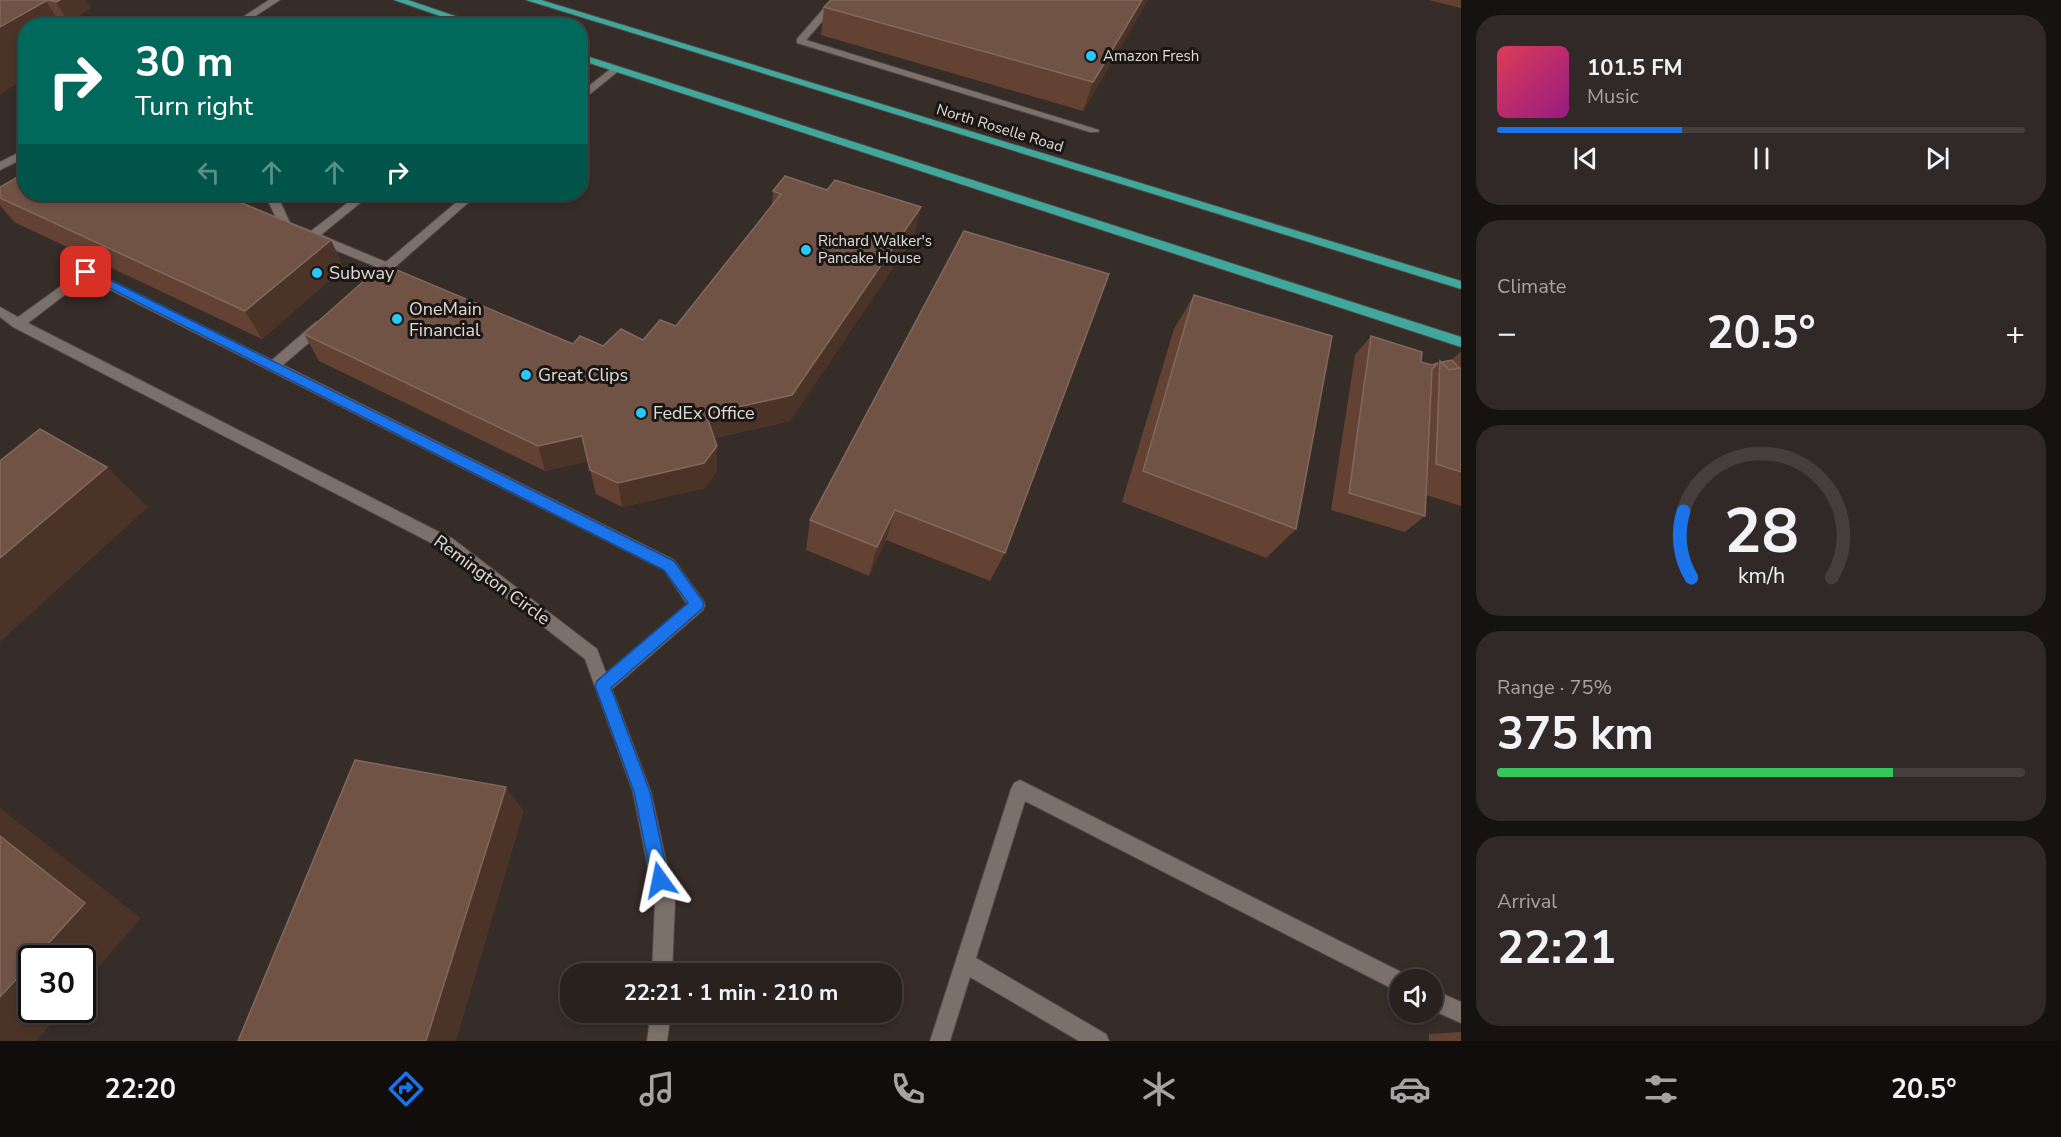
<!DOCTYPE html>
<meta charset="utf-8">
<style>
body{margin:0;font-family:"Nunito Sans",sans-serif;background:#302927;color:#f1f3f6;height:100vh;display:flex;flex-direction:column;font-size:22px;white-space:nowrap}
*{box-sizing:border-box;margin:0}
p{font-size:20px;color:#a5a3a4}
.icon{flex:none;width:33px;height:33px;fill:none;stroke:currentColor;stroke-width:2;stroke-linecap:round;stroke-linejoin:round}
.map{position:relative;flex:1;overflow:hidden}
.panel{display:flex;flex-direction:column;gap:15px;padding:15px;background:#161210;width:600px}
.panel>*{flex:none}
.guide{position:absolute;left:18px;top:18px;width:570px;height:183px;border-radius:24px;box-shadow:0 3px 9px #0003,0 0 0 2px #443e3c;background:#00695c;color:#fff;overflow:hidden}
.tools{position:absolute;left:1389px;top:969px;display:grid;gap:12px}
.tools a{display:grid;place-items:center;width:54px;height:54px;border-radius:50%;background:#28211e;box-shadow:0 3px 9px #0003,0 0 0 2px #443e3c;font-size:30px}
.speed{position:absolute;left:18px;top:945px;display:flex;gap:12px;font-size:30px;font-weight:700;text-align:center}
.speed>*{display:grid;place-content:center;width:78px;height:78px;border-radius:50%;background:#28211e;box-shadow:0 3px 9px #0003,0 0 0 2px #443e3c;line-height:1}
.speed .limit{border:3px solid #111;border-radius:9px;background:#fff;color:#111}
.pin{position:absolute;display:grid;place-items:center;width:51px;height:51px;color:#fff;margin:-26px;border-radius:12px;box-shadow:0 3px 9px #0006}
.me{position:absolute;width:66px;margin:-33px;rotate:348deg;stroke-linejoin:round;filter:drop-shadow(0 0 4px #0008)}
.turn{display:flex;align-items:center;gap:21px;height:126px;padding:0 18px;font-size:27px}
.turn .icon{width:78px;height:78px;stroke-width:2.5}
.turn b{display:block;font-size:42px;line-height:51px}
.lanes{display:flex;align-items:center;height:57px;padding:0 18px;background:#0003;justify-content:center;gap:30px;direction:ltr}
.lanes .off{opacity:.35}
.big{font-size:45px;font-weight:700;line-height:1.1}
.panel .widget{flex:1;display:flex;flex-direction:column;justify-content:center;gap:9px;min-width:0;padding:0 21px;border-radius:24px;background:#302927}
.panel .dial{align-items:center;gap:0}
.dial svg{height:156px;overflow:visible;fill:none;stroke:#443e3c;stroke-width:7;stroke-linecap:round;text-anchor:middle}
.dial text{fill:#f1f3f6;stroke:none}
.song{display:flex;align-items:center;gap:18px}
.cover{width:72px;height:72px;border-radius:9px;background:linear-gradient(135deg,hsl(350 70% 55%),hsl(310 70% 35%))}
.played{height:6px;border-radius:3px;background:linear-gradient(90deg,#1a73e8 35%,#443e3c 35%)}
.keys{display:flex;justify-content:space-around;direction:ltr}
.heat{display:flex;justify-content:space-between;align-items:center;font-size:33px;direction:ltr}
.charge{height:9px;border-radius:4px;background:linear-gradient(90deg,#34c759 75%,#443e3c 0)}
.trip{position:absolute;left:560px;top:963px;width:342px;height:60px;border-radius:24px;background:#28211e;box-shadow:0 3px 9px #0003,0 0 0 2px #443e3c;font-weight:700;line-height:60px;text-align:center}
.dock{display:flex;height:96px;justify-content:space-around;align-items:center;background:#100d0c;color:#a5a3a4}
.dock .icon{width:42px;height:42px}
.dock .on{color:#1a73e8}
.dock b{font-size:27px;color:#f1f3f6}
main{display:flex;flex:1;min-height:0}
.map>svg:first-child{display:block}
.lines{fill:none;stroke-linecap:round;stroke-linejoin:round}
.minor-casing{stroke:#514844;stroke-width:2}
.major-casing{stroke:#514844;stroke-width:2}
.minor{fill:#7c706b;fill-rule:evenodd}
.major{fill:#3fa79b;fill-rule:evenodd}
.wall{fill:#634233}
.shaded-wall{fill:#4b3327}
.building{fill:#705345;stroke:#82685c;stroke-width:1.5}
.route{fill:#1a73e8;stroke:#114b97;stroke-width:1.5}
.poi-dot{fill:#25c9fe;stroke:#1a1614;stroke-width:2}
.labels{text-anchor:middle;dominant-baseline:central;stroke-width:6;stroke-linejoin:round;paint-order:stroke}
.far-poi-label{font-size:15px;fill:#e1dad7;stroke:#1a1614;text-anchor:start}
.far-street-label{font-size:15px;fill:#e1dad7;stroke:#1a1614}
.poi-label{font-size:18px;fill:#e1dad7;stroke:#1a1614;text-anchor:start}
.street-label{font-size:18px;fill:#e1dad7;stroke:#1a1614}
</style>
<main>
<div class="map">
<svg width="1461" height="1041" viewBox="0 0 1461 1041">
<rect width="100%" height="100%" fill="#362c28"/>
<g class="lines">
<defs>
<path id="minor" d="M269 0H280L240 26H229Z
M831 0H841L806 40 1099 130 1098 132H1090L797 43V39Z
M613 67 621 69 580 102V93Z
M26 149V157L0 170V162Z
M271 194H282L280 201 290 223 311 231 359 194H371L321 235 386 262 466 194H478L377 283 373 284 367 280 379 268 281 228 268 201Z
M86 268 272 360 316 322H326L327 325 326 328 283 365 674 560 703 600 705 605 703 610 612 689 651 792 675 902 672 974H652L655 902 633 792 585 659 443 549 13 327 0 317V307L18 317ZM87 278 664 570 687 604 606 673 597 649 453 539 28 323Z
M1020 780 1407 975 1409 980H1400V992L1393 989 1025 801 976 958 1106 1034 1109 1041H1079L970 977 950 1041H930L1011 789 1014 783Z
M1432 989 1461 1002V1023L1432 1010Z
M651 1012H671L667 1041H647Z"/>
<path id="major" d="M394 0H408L484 26H469Z
M526 0H541L1461 281V289Z
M580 54 1461 337V347L580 60Z"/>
</defs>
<use href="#minor" class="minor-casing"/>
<use href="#major" class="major-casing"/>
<use href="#minor" class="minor"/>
<use href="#major" class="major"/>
</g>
<path class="wall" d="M0 0H86L91 8 68 22 58 19 62 26H26V78L0 94Z
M831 0H1148L1083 111 821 35 824 7Z
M1428 0H1461V8Z
M0 187 241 195 235 199 236 200 344 268 262 339 14 222 0 205Z
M773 191 915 235 790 421 714 438 717 471 705 488 622 507 596 494 588 461 545 471 319 361 304 334 603 346 643 340 676 326 772 205Z
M1109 274 1005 553 990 581 886 540 869 576 806 550 810 520Z
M1194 295 1296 529 1266 558 1122 502 1174 329Z
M1371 336 1421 362 1432 365 1438 363 1440 361 1442 362 1452 360 1460 352H1461V506L1426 495 1425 516 1405 532 1331 510 1355 355Z
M1461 1032V1041H1429V1034Z"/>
<path class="shaded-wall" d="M60 0H86L91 8 68 22 56 2Z
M1142 0H1148L1083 111 1093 82Z
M46 1 62 26H26V78L0 94V27Z
M217 194H241V195L235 199 244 215Z
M921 207 915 235 790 421 707 439 706 414Z
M331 240 344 268 262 339 245 311Z
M582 436 588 461 545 471 538 446Z
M717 446V471L705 488 622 507 618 483Z
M107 467 148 507 0 642V558Z
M895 510 886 540 869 576 877 547Z
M506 787 524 811 456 1041H426Z
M0 808 141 918 82 986V958H35L0 836Z
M32 962V1010H63L36 1041H0V997Z"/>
<path class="building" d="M0 0H44L46 1 0 27Z
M47 0H60L56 2Z
M831 0H1142L1093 82 824 7Z
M26 172V194H220L331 240 245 311 0 198V187Z
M785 176 827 190 835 180 921 207 792 395 706 414 717 446 704 463 618 483 590 470 582 436 538 446 304 334 383 264 573 344 580 336 603 346 621 329 643 340 660 320 676 326 781 194 773 191Z
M964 231 1109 274 1005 553 895 510 877 547 810 520Z
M1194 295 1332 336 1296 529 1143 471Z
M1371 336 1422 352 1421 362 1432 365 1438 363 1432 369 1425 516 1349 493Z
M1452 360 1459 368 1449 370 1442 362Z
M1440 361 1449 370 1461 368V472L1436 464Z
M40 429 107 467 0 558V461Z
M355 760 506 787 426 1041H238Z
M0 836 85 903 35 958H32V962L0 997Z"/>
<path class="route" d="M86 268 674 561 702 600 704 604 702 609 611 688 650 792 669 880 667 886 660 889 654 886 652 880 634 792 595 686 597 681 688 603 664 570 82 274 80 272Z"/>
<g class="poi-dot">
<circle cx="1091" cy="56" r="6"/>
<circle cx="806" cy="250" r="6"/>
<circle cx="317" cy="273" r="6"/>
<circle cx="397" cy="319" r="6"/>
<circle cx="526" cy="375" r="6"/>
<circle cx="641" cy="413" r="6"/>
</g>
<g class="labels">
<g class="far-poi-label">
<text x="1103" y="56">Amazon Fresh</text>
<text x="818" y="241">Richard Walker's<tspan x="818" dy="17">Pancake House</tspan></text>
</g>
<g class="far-street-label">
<text transform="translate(1000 128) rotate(17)">North Roselle Road</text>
</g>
<g class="poi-label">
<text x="329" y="273">Subway</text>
<text x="409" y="309">OneMain<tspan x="409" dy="21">Financial</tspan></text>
<text x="538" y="375">Great Clips</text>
<text x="653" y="413">FedEx Office</text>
</g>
<g class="street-label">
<text transform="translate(492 580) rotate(36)">Remington Circle</text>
</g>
</g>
</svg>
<div class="tools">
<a><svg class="icon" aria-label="sound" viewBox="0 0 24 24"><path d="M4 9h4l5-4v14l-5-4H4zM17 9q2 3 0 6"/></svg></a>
</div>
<div class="speed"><div class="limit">30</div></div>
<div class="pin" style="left:86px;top:272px;background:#d93025"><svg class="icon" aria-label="arrive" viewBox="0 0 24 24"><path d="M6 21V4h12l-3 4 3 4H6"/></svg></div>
<svg class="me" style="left:660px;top:880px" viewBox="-20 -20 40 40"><path d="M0-17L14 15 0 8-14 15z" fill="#1a73e8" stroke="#fff" stroke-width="4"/></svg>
<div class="trip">22:21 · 1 min · 210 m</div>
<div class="guide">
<div class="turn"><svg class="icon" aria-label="right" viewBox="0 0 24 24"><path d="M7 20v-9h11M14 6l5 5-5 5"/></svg><div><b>30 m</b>Turn right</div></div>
<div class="lanes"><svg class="icon off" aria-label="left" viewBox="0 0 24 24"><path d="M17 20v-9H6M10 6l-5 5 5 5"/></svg><svg class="icon off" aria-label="ahead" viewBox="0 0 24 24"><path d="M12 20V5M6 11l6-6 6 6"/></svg><svg class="icon off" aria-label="ahead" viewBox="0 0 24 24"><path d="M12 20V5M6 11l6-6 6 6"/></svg><svg class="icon" aria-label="right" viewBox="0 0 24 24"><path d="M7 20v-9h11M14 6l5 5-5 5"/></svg></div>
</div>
</div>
<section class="panel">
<div class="widget">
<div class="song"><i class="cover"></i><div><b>101.5 FM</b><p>Music</p></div></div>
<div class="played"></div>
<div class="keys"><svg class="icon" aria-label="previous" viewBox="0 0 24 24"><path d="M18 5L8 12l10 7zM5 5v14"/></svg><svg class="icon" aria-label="pause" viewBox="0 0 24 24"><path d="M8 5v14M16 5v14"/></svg><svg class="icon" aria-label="next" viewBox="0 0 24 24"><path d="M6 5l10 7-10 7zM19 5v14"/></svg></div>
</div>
<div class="widget"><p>Climate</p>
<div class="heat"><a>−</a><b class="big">20.5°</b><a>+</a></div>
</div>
<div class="widget dial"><svg viewBox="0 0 100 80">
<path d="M14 69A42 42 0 1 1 86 69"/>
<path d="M14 69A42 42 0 0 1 10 35" stroke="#1a73e8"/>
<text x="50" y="56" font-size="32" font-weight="700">28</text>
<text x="50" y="72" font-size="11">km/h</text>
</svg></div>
<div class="widget"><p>Range · 75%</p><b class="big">375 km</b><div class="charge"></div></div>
<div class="widget"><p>Arrival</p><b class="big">22:21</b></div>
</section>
</main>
<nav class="dock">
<b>22:20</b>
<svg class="icon on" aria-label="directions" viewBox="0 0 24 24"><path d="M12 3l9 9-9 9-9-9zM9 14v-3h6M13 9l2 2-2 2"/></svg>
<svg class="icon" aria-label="music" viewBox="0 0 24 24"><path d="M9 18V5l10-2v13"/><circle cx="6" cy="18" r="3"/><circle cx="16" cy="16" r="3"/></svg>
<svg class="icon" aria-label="phone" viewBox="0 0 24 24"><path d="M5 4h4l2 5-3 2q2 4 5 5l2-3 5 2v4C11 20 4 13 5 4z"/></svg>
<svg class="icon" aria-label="climate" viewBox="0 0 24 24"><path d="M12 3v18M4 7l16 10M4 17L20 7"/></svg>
<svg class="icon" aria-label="car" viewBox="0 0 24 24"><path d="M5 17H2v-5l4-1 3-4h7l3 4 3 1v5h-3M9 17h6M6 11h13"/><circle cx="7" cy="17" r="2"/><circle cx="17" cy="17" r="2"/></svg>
<svg class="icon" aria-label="filters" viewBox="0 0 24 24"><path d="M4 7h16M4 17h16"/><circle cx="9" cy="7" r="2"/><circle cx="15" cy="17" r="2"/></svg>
<b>20.5°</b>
</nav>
